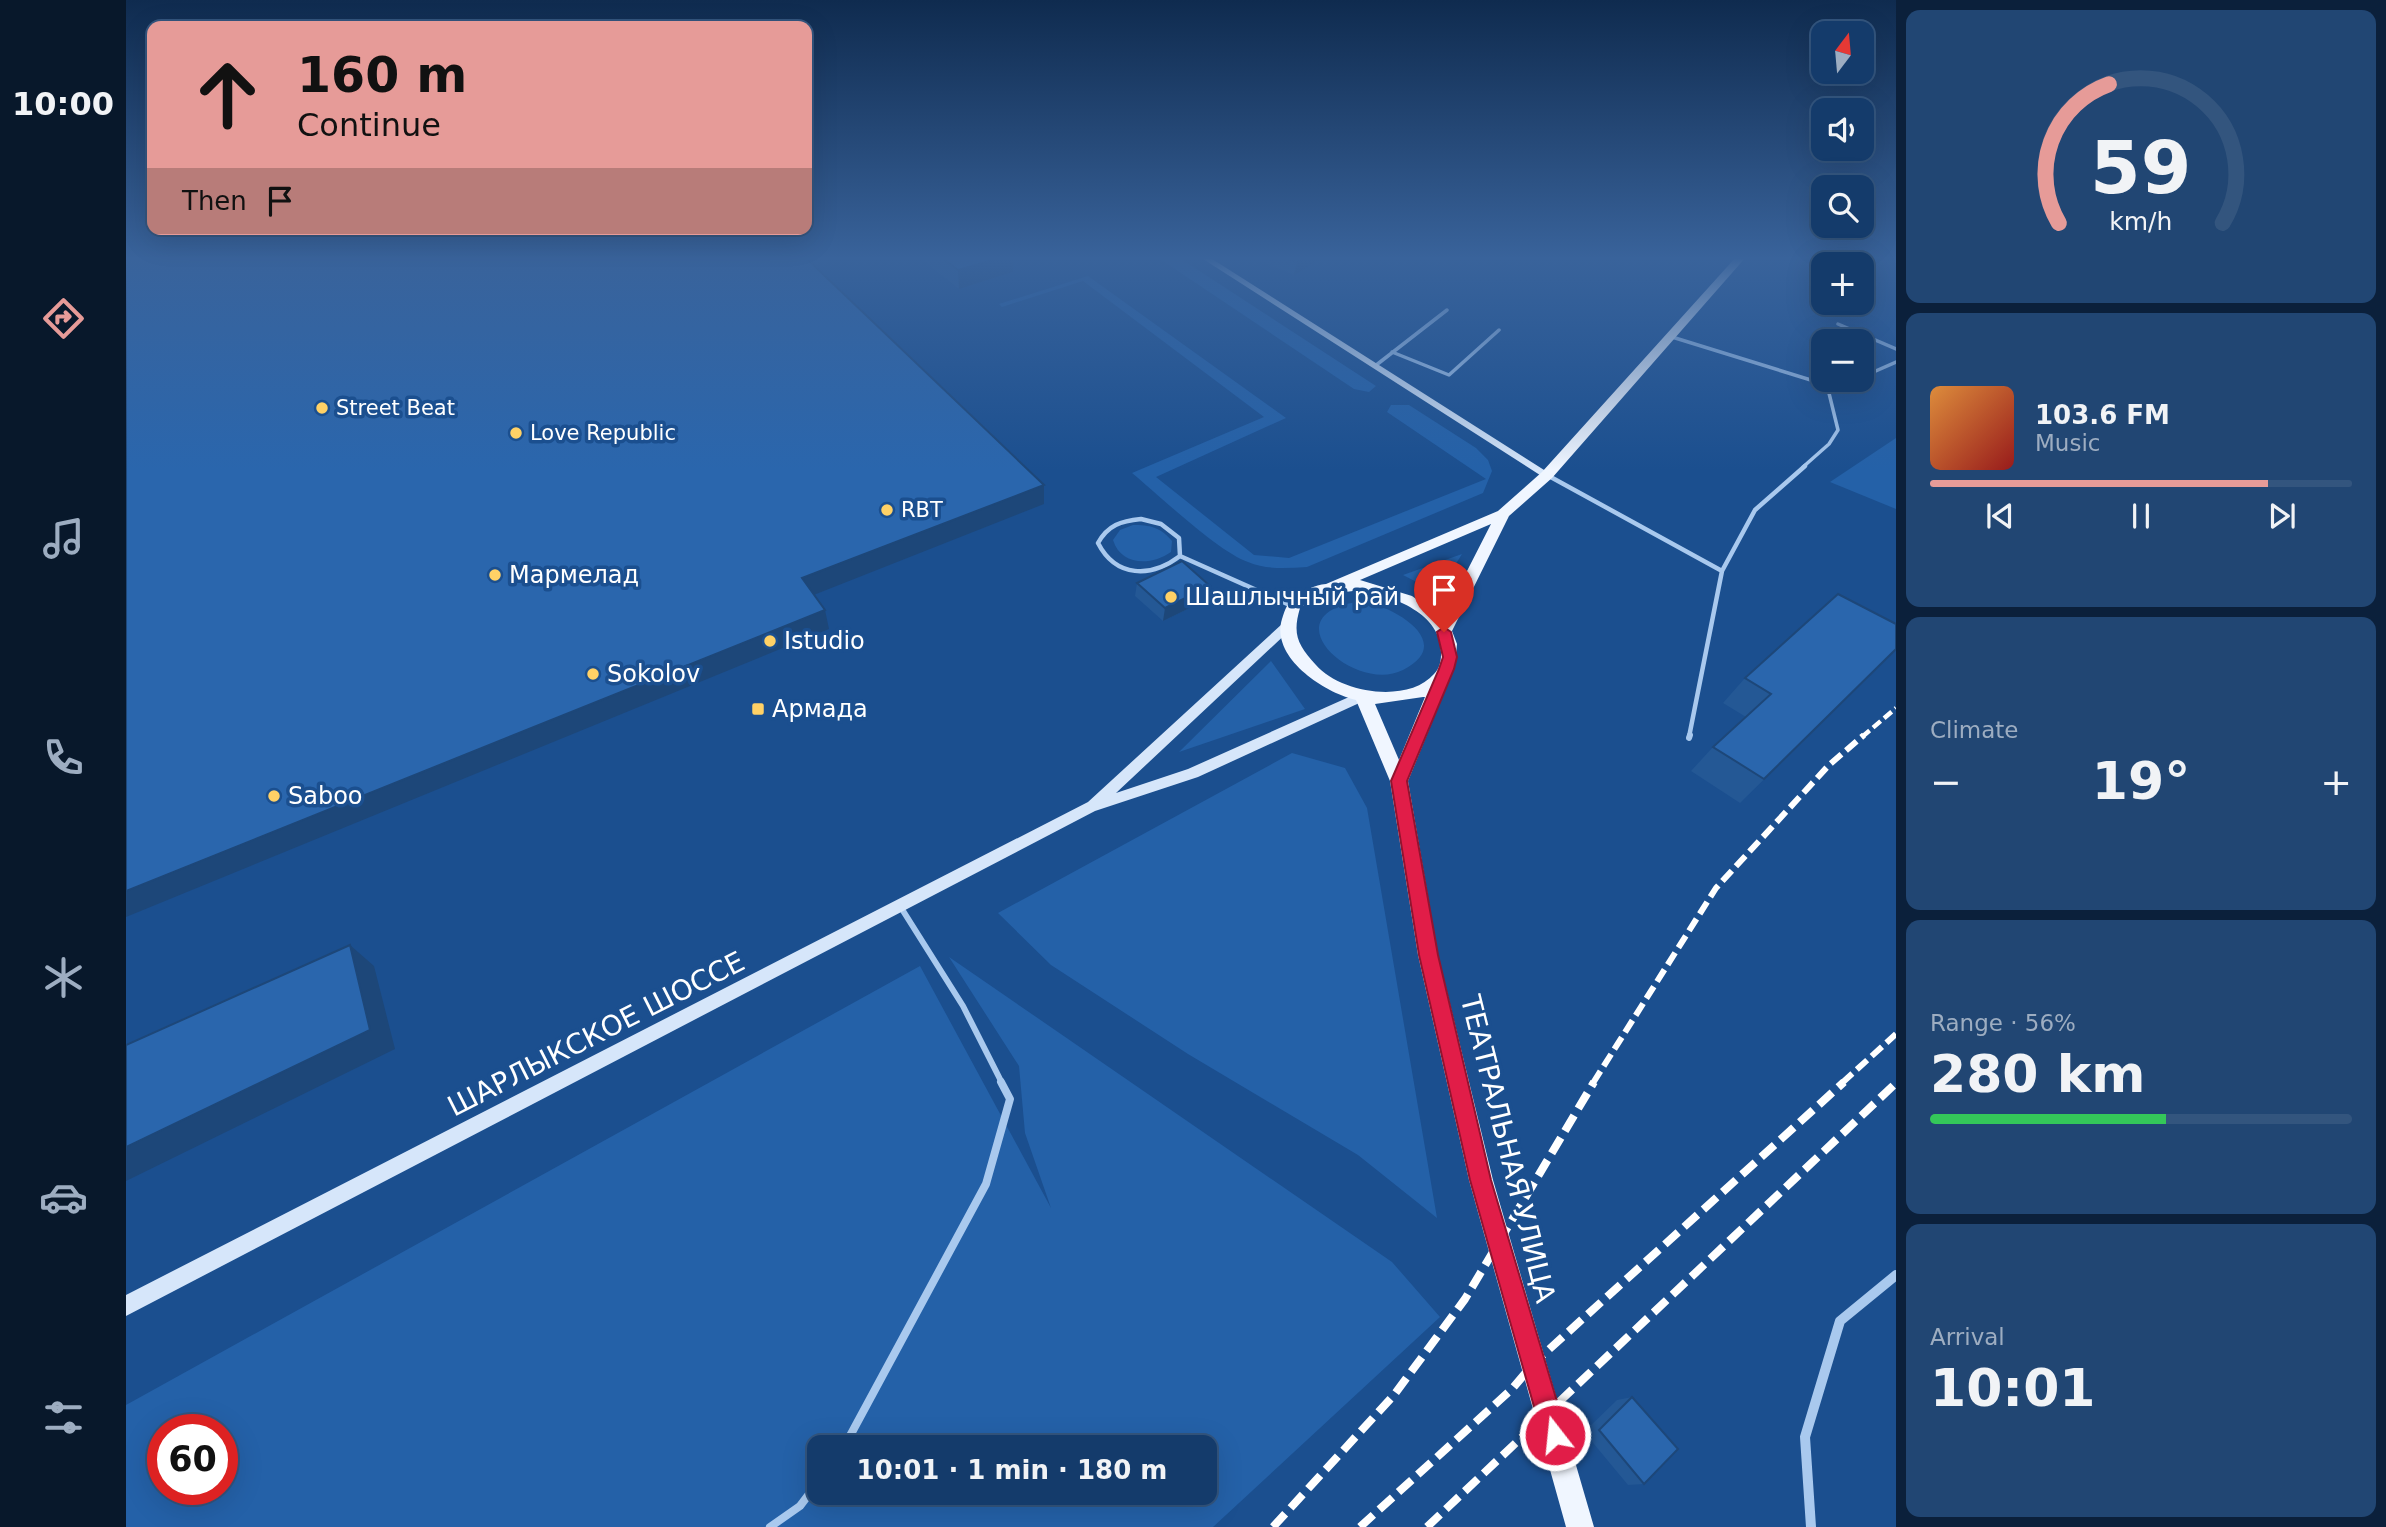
<!DOCTYPE html>
<meta charset="utf-8">
<style>
body{margin:0;font-family:"DejaVu Sans",sans-serif;background:#214673;color:#f1f3f6;height:100vh;display:flex;flex-direction:column;font-size:26px;white-space:nowrap}
*{box-sizing:border-box;margin:0}
p{font-size:23px;color:#9dadc1}
.icon{flex:none;width:38px;height:38px;fill:none;stroke:currentColor;stroke-width:2;stroke-linecap:round;stroke-linejoin:round}
.map{position:relative;flex:1;overflow:hidden}
.side{display:flex;flex-direction:column;gap:10px;padding:10px;background:#0b203b;width:490px}
.side>*{flex:none}
.top-card{position:absolute;left:21px;top:21px;width:665px;height:214px;border-radius:14px;box-shadow:0 7px 28px #0002,0 0 0 2px #33557e;background:#e69b98;color:#111;overflow:hidden}
.needle{width:46px;rotate:16deg}
.fabs{position:absolute;left:1685px;top:21px;display:grid;gap:14px}
.fabs a{display:grid;place-items:center;width:63px;height:63px;border-radius:14px;background:#143b6b;box-shadow:0 7px 28px #0002,0 0 0 2px #33557e;font-size:35px}
.speed{position:absolute;left:21px;top:1414px;display:flex;gap:14px;font-size:35px;font-weight:700;text-align:center}
.speed>*{display:grid;place-content:center;width:91px;height:91px;border-radius:50%;background:#143b6b;box-shadow:0 7px 28px #0002,0 0 0 2px #33557e;line-height:1}
.speed .limit{border:10px solid #d22;background:#fff;color:#111}
.pin{position:absolute;display:grid;place-items:center;width:60px;height:60px;color:#fff;margin:-72px -30px;border-radius:50% 50% 50% 0;rotate:-45deg;box-shadow:0 0 7px #0007}
.pin .icon{rotate:45deg}
.me{position:absolute;width:77px;margin:-38px;rotate:344deg;stroke-linejoin:round;filter:drop-shadow(0 0 5px #0008)}
.turn{display:flex;align-items:center;gap:24px;height:147px;padding:0 35px;font-size:32px}
.turn .icon{width:91px;height:91px;stroke-width:2.5}
.turn b{display:block;font-size:49px;line-height:60px}
.then{display:flex;align-items:center;height:66px;padding:0 35px;background:#0003;gap:14px;font-size:26px}
.big{font-size:52px;font-weight:700;line-height:1.1}
.side .card{flex:1;display:flex;flex-direction:column;justify-content:center;gap:10px;min-width:0;padding:0 24px;border-radius:14px;background:#214673}
.side .dial{align-items:center;gap:0}
.dial svg{height:182px;overflow:visible;fill:none;stroke:#33557e;stroke-width:7;stroke-linecap:round;text-anchor:middle}
.dial text{fill:#f1f3f6;stroke:none}
.song{display:flex;align-items:center;gap:21px}
.cover{width:84px;height:84px;border-radius:10px;background:linear-gradient(135deg,hsl(30 70% 55%),hsl(0 70% 35%))}
.played{height:7px;border-radius:4px;background:linear-gradient(90deg,#e69b98 80%,#33557e 80%)}
.keys{display:flex;justify-content:space-around;direction:ltr}
.heat{display:flex;justify-content:space-between;align-items:center;font-size:38px;direction:ltr}
.charge{height:10px;border-radius:5px;background:linear-gradient(90deg,#34c759 56%,#33557e 0)}
.trip{position:absolute;left:681px;top:1435px;width:410px;height:70px;border-radius:14px;background:#143b6b;box-shadow:0 7px 28px #0002,0 0 0 2px #33557e;font-weight:700;line-height:70px;text-align:center}
main{display:flex;flex:1;min-height:0}
.tabs{display:flex;flex-direction:column;width:126px;justify-content:space-around;align-items:center;background:#08182b;color:#9dadc1}
.tabs .icon{width:49px;height:49px}
.tabs .selected{color:#e69b98}
.tabs b{font-size:32px;color:#f1f3f6}
.map>svg:first-child{display:block}
.green{fill:#2461a8;fill-rule:evenodd}
.lines{fill:none;stroke-linecap:round;stroke-linejoin:round}
.lane-far3{stroke:#a9c9ee;stroke-width:3.5}
.lane-far2{stroke:#a9c9ee;stroke-width:4.5}
.lane-far1{stroke:#a9c9ee;stroke-width:6}
.lane{stroke:#a9c9ee;stroke-width:8}
.street{stroke:#a9c9ee;stroke-width:10}
.secondary{fill:#d6e6fa;fill-rule:evenodd}
.primary{fill:#f0f6ff;fill-rule:evenodd}
.rail-far2{stroke:#fff;stroke-width:4.5;stroke-dasharray:10 4.5;stroke-linecap:butt}
.rail-far1{stroke:#fff;stroke-width:6;stroke-dasharray:14 6;stroke-linecap:butt}
.rail{stroke:#fff;stroke-width:8;stroke-dasharray:18 8;stroke-linecap:butt}
.wall{fill:#245895}
.shaded-wall{fill:#1d4779}
.building{fill:#2a66ad;stroke:#1d4779;stroke-width:2}
.route{fill:#e11d48;stroke:#92132f;stroke-width:2}
.poi-dot{fill:#ffd166;stroke:#1b4f8f;stroke-width:2.5}
.labels{text-anchor:middle;dominant-baseline:central;stroke-width:7;stroke-linejoin:round;paint-order:stroke}
.far-poi-label{font-size:21px;fill:#fff;stroke:#1b4f8f;text-anchor:start}
.poi-label{font-size:24px;fill:#fff;stroke:#1b4f8f;text-anchor:start}
.near-street-label{font-size:28px;fill:#fff;stroke:#1b4f8f}
</style>
<main>
<nav class="tabs">
<b>10:00</b>
<svg class="icon selected" aria-label="directions" viewBox="0 0 24 24"><path d="M12 3l9 9-9 9-9-9zM9 14v-3h6M13 9l2 2-2 2"/></svg>
<svg class="icon" aria-label="music" viewBox="0 0 24 24"><path d="M9 18V5l10-2v13"/><circle cx="6" cy="18" r="3"/><circle cx="16" cy="16" r="3"/></svg>
<svg class="icon" aria-label="phone" viewBox="0 0 24 24"><path d="M5 4h4l2 5-3 2q2 4 5 5l2-3 5 2v4C11 20 4 13 5 4z"/></svg>
<svg class="icon" aria-label="climate" viewBox="0 0 24 24"><path d="M12 3v18M4 7l16 10M4 17L20 7"/></svg>
<svg class="icon" aria-label="car" viewBox="0 0 24 24"><path d="M5 17H2v-5l4-1 3-4h7l3 4 3 1v5h-3M9 17h6M6 11h13"/><circle cx="7" cy="17" r="2"/><circle cx="17" cy="17" r="2"/></svg>
<svg class="icon" aria-label="filters" viewBox="0 0 24 24"><path d="M4 7h16M4 17h16"/><circle cx="9" cy="7" r="2"/><circle cx="15" cy="17" r="2"/></svg>
</nav>
<div class="map">
<svg width="1770" height="1527" viewBox="0 0 1770 1527">
<rect width="100%" height="100%" fill="#1b4f8f"/>
<path class="green" d="M1031 257H1052L1250 386 1243 392 1228 389Z
M962 276 1160 418 1030 477 1128 555 1163 558 1360 479 1261 412 1265 405H1283L1350 448 1362 460 1366 471 1357 493 1181 567C1161 568 1141 570 1122 562 1091 551 1034 496 1006 473L1138 417 957 281 876 307 873 304Z
M1770 438V509L1704 482Z
M1007 525C1024 525 1034 527 1046 541L1045 552C1025 566 995 566 987 540L994 530Z
M1336 554 1312 593 1277 575Z
M1238 601C1270 608 1330 643 1277 670 1227 695 1139 612 1238 601Z
M1145 661 1179 709 1053 752Z
M1166 753 1219 768 1241 808 1311 1218 1232 1155 1062 1054 925 965 872 913Z
M823 957 1266 1262 1314 1317 1087 1527H0V1405L794 966 925 1208 899 1133 893 1066ZM37 1430H96V1489H37ZM693 1447H1078V1493H693Z"/>
<g class="lines">
<path class="lane-far3" d="M1712 324 1770 349
M1546 337 1701 385 1723 380
M1266 352 1323 375 1373 330
M1249 366 1321 310
M1736 377 1770 362
M1677 467 1703 444 1712 430 1701 385"/>
<path class="lane-far2" d="M1421 475 1596 571
M1015 519 1035 524 1053 538 1054 556C1025 578 990 578 972 543 982 525 995 521 1015 519Z
M1054 556 1166 606
M1563 737 1596 571 1629 510 1679 466"/>
<path class="lane-far1" d="M1563 738 1564 735
M774 906 837 1006 876 1083"/>
<path class="lane" d="M718 1447 860 1184 884 1099 875 1082
M644 1527 674 1506 693 1481"/>
<path class="street" d="M1685 1527 1679 1437 1714 1321 1770 1275"/>
<path class="secondary" d="M1074 257H1083L1426 475 1425 477H1417Z
M1160 623 1166 627 1164 630 990 793 1062 769 1232 693H1242L1244 696 1242 699 1072 777 969 811 0 1316V1295L962 802 1156 624Z"/>
<path class="primary" d="M1610 257H1620L1426 478 1383 516 1326 631 1331 644 1329 666 1282 781 1312 955 1367 1180 1468 1527H1440L1343 1180 1292 955 1264 781 1230 700C1199 693 1144 658 1156 619 1159 609 1161 603 1170 597 1180 590 1188 585 1200 584L1372 511 1416 472ZM1365 524 1317 618 1286 596 1234 580ZM1235 590C1269 597 1317 614 1315 655 1315 662 1313 669 1308 674 1282 704 1214 693 1190 665 1172 645 1166 635 1174 608L1195 595ZM1297 697H1299L1273 760 1249 704Z"/>
<path class="rail-far2" d="M1736 737 1770 708"/>
<path class="rail-far1" d="M1467 1083 1590 888 1703 765 1738 735
M1716 1083 1770 1034"/>
<path class="rail" d="M1147 1527 1268 1395 1339 1299 1468 1082
M1234 1527 1386 1389 1408 1363 1718 1082
M1301 1527 1770 1083"/>
</g>
<path class="wall" d="M793 257H887V272L833 289Z
M1124 257H1194L1193 260 1168 275Z
M1011 583 1084 586 1082 599 1037 621 1009 596Z
M1770 649 1614 803 1565 771 1587 747 1620 717 1597 703 1619 678Z
M1506 1397 1518 1484 1502 1485 1458 1432 1491 1400Z"/>
<path class="shaded-wall" d="M878 257H887V272L833 289 832 270Z
M1181 257H1194L1193 260 1168 275 1171 262Z
M918 485V504L680 598 676 578Z
M1084 586 1082 599 1037 621 1039 608Z
M699 610 703 629 0 917V891Z
M224 945 248 966 269 1049 0 1181V1147Z"/>
<path class="building" d="M0 257H679L918 485 676 578 699 610 0 891Z
M815 257H878L832 270Z
M1157 257H1181L1171 262Z
M1056 561 1084 586 1039 608 1011 583Z
M1712 594 1770 624V649L1638 779 1587 747 1645 694 1619 678Z
M224 945 244 1030 0 1147V1045Z
M1506 1397 1552 1449 1518 1484 1473 1430Z"/>
<linearGradient id="sky" x2="0" y2="1"><stop stop-color="#0f2b4f"/><stop offset="0.55" stop-color="#39639b"/><stop offset="1" stop-color="#39639b" stop-opacity="0"/></linearGradient>
<rect width="1770" height="470" fill="url(#sky)"/>
<path class="route" d="M1318 627 1325 632 1331 657 1328 669 1281 781 1312 955 1365 1180 1441 1435 1437 1444 1429 1448 1420 1444 1416 1435 1344 1180 1293 955 1265 781 1313 669 1317 657 1311 632Z"/>
<g class="poi-dot">
<circle cx="196" cy="408" r="7"/>
<circle cx="390" cy="433" r="7"/>
<circle cx="761" cy="510" r="7"/>
<circle cx="369" cy="575" r="7"/>
<circle cx="1045" cy="597" r="7"/>
<circle cx="644" cy="641" r="7"/>
<circle cx="467" cy="674" r="7"/>
<rect x="625" y="702" width="14" height="14" rx="3.5"/>
<circle cx="148" cy="796" r="7"/>
</g>
<g class="labels">
<g class="far-poi-label">
<text x="210" y="408">Street Beat</text>
<text x="404" y="433">Love Republic</text>
<text x="775" y="510">RBT</text>
</g>
<g class="poi-label">
<text x="383" y="575">Мармелад</text>
<text x="1059" y="597">Шашлычный рай</text>
<text x="658" y="641">Istudio</text>
<text x="481" y="674">Sokolov</text>
<text x="646" y="709">Армада</text>
<text x="162" y="796">Saboo</text>
</g>
<g class="near-street-label">
<text transform="translate(470 1034) rotate(-27)">ШАРЛЫКСКОЕ ШОССЕ</text>
<text transform="translate(1382 1149) rotate(76)">ТЕАТРАЛЬНАЯ УЛИЦА</text>
</g>
</g>
</svg>
<div class="fabs">
<a><svg class="needle" viewBox="-14 -14 28 28"><path d="M0-13l5 13h-10z" fill="#e53935"/><path d="M0 13l5-13h-10z" fill="#9dadc1"/></svg></a>
<a><svg class="icon" aria-label="sound" viewBox="0 0 24 24"><path d="M4 9h4l5-4v14l-5-4H4zM17 9q2 3 0 6"/></svg></a>
<a><svg class="icon" aria-label="search" viewBox="0 0 24 24"><circle cx="10" cy="10" r="6"/><path d="M15 15l6 6"/></svg></a>
<a>+</a>
<a>−</a>
</div>
<div class="speed"><div class="limit">60</div></div>
<div class="pin" style="left:1318px;top:632px;background:#d93025"><svg class="icon" aria-label="arrive" viewBox="0 0 24 24"><path d="M6 21V4h12l-3 4 3 4H6"/></svg></div>
<svg class="me" style="left:1429px;top:1435px" viewBox="-20 -20 40 40"><circle r="17" fill="#e11d48" stroke="#fff" stroke-width="3"/><path d="M0-11L8 9 0 5-8 9z" fill="#fff"/></svg>
<div class="trip">10:01 · 1 min · 180 m</div>
<div class="top-card">
<div class="turn"><svg class="icon" aria-label="ahead" viewBox="0 0 24 24"><path d="M12 20V5M6 11l6-6 6 6"/></svg><div><b>160 m</b>Continue</div></div>
<div class="then">Then<svg class="icon" aria-label="arrive" viewBox="0 0 24 24"><path d="M6 21V4h12l-3 4 3 4H6"/></svg></div>
</div>
</div>
<section class="side">
<div class="card dial"><svg viewBox="0 0 100 80">
<path d="M14 69A42 42 0 1 1 86 69"/>
<path d="M14 69A42 42 0 0 1 36 8" stroke="#e69b98"/>
<text x="50" y="56" font-size="32" font-weight="700">59</text>
<text x="50" y="72" font-size="11">km/h</text>
</svg></div>
<div class="card">
<div class="song"><i class="cover"></i><div><b>103.6 FM</b><p>Music</p></div></div>
<div class="played"></div>
<div class="keys"><svg class="icon" aria-label="previous" viewBox="0 0 24 24"><path d="M18 5L8 12l10 7zM5 5v14"/></svg><svg class="icon" aria-label="pause" viewBox="0 0 24 24"><path d="M8 5v14M16 5v14"/></svg><svg class="icon" aria-label="next" viewBox="0 0 24 24"><path d="M6 5l10 7-10 7zM19 5v14"/></svg></div>
</div>
<div class="card"><p>Climate</p>
<div class="heat"><a>−</a><b class="big">19°</b><a>+</a></div>
</div>
<div class="card"><p>Range · 56%</p><b class="big">280 km</b><div class="charge"></div></div>
<div class="card"><p>Arrival</p><b class="big">10:01</b></div>
</section>
</main>
